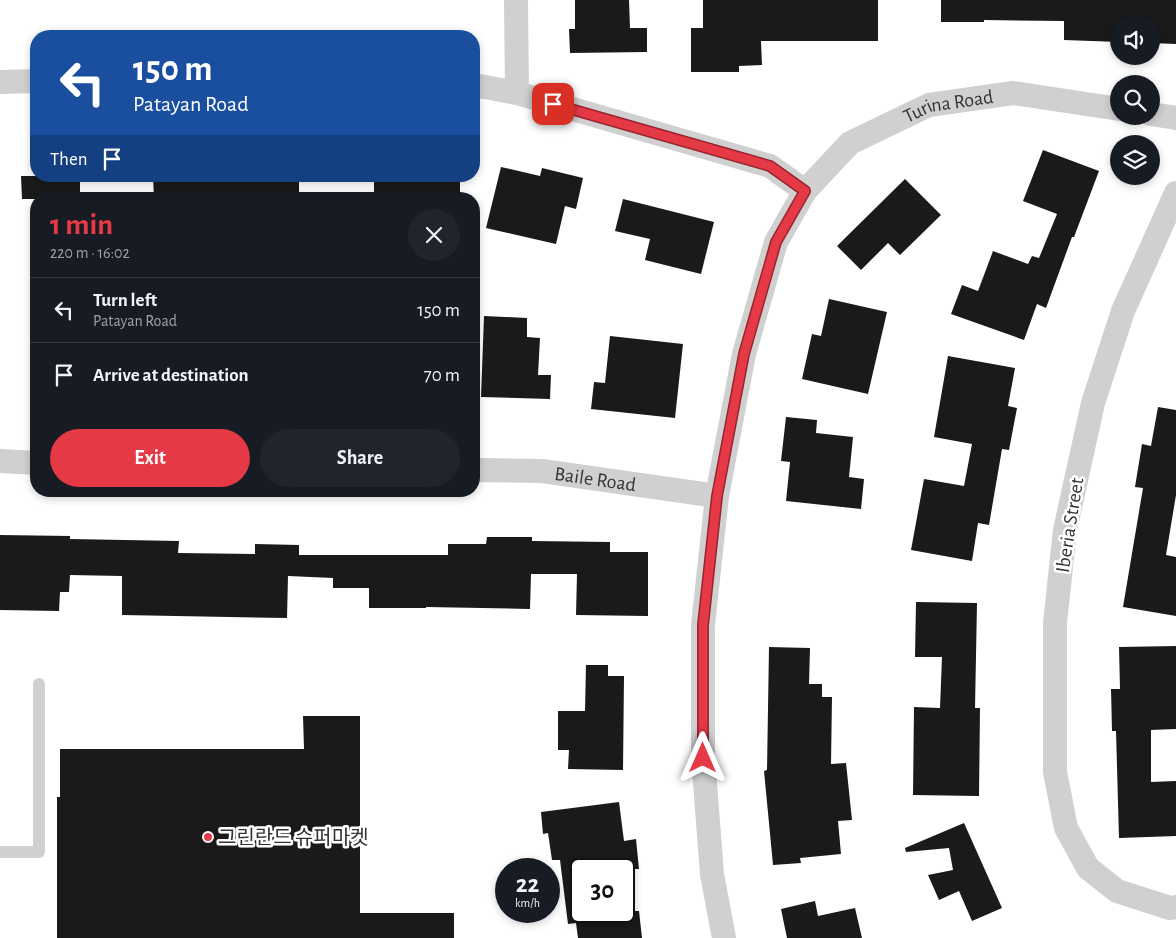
<!DOCTYPE html>
<html lang="en">
<head>
<meta charset="utf-8">
<style>
  :root { --surface:#171b24; --page:#20242c; --text:#f1f3f6; --muted:#9ea1a6; --line:#363941; --accent:#e63946 }
  body { margin:0; font-family:"Alegreya Sans","Noto Sans KR",sans-serif; background:var(--page); color:var(--text); height:100vh; display:flex; flex-direction:column; font-size:19px; white-space:nowrap }
  * { box-sizing:border-box; margin:0 }
  p { font-size:16px; color:var(--muted) }
  .icon { flex:none; width:28px; height:28px; fill:none; stroke:currentColor; stroke-width:2; stroke-linecap:round; stroke-linejoin:round }
  .map { position:relative; flex:1; overflow:hidden }
  .panel { position:absolute; left:30px; top:192px; width:450px; height:305px; display:flex; flex-direction:column; background:var(--surface); border-radius:20px; box-shadow:0 2px 8px #0003 }
  .panel>* { flex:none }
  .hud { position:absolute; left:30px; top:30px; width:450px; height:152px; border-radius:20px; box-shadow:0 2px 8px #0003; background:#1a4fa0; color:#fff; overflow:hidden }
  .controls { position:absolute; left:1110px; top:15px; display:grid; gap:10px }
  .controls a { display:grid; place-items:center; width:50px; height:50px; border-radius:50%; background:var(--surface); box-shadow:0 2px 8px #0003; font-size:25px }
  .speed { position:absolute; left:495px; top:858px; display:flex; gap:10px; font-size:25px; font-weight:700; text-align:center }
  .speed>* { display:grid; place-content:center; width:65px; height:65px; border-radius:50%; background:var(--surface); box-shadow:0 2px 8px #0003; line-height:1 }
  .speed small { font-size:12px; font-weight:400 }
  .speed .limit { border:2px solid #111; border-radius:8px; background:#fff; color:#111 }
  .pin { position:absolute; display:grid; place-items:center; width:42px; height:42px; color:#fff; margin:-21px; border-radius:10px; box-shadow:0 2px 8px #0006 }
  .me { position:absolute; width:55px; margin:-28px; rotate:0deg; stroke-linejoin:round; filter:drop-shadow(0 0 4px #0008) }
  .turn { display:flex; align-items:center; gap:18px; height:105px; padding:0 20px; font-size:22px }
  .turn .icon { width:65px; height:65px; stroke-width:2.5 }
  .turn b { display:block; font-size:35px; line-height:42px }
  .then { display:flex; align-items:center; height:48px; padding:0 20px; background:#0003; gap:10px; font-size:19px }
  .round { display:grid; place-items:center; flex:none; width:52px; height:52px; border-radius:26px; background:var(--page) }
  .overview { display:flex; align-items:center; justify-content:space-between; height:85px; padding:0 20px }
  h1 { font-size:30px; font-weight:700; line-height:38px; color:var(--accent) }
  .button { display:flex; gap:10px; margin-top:auto; padding:10px 20px }
  .button a { flex:1; height:58px; border-radius:30px; background:var(--accent); color:#fff; font-size:20px; font-weight:700; line-height:58px; text-align:center }
  .button a+a { background:var(--page); color:var(--text) }
  ul { padding:0; list-style:none }
  li { display:flex; align-items:center; gap:15px; height:65px; padding:0 20px; border-top:1px solid var(--line) }
  li div { flex:1 }
  li b { display:block; font-size:19px }
  li em { font-style:normal }
  .map>svg:first-child { display:block }
  .building { fill:#1a1a1a }
  .lines { fill:none; stroke-linecap:round; stroke-linejoin:round }
  .service { stroke:#d0d0d0; stroke-width:12 }
  .minor { stroke:#d0d0d0; stroke-width:24 }
  .route-casing { stroke:#96252e; stroke-width:12 }
  .route { stroke:#e63946; stroke-width:9 }
  .poi-dot { fill:#e63946; stroke:#fff; stroke-width:2 }
  .labels { text-anchor:middle; stroke-width:5; stroke-linejoin:round; paint-order:stroke }
  .street-label { font-size:20px; fill:#333; stroke:#fff }
  .poi-label { font-size:20px; fill:#333; stroke:#fff; text-anchor:start }
</style>
</head>
<body>
<div class="map">
<svg width="1176" height="938" viewBox="0 0 1176 938">
  <rect width="100%" height="100%" fill="#fff"/>
  <path class="building" d="M 575,0 L 629,0 L 630,28 L 647,28 L 647,52 L 570,53 L 569,29 L 575,29 Z
    M 703,0 L 878,0 L 878,41 L 761,41 L 762,65 L 739,66 L 739,72 L 691,72 L 691,28 L 703,28 Z
    M 941,0 L 1176,0 L 1176,44 L 1151,43 L 1151,24 L 1119,24 L 1119,42 L 1064,40 L 1064,21 L 984,20 L 984,22 L 941,22 Z
    M 1043,150 L 1099,171 L 1074,237 L 1072,237 L 1046,308 L 1037,304 L 1024,340 L 951,314 L 962,285 L 978,291 L 993,251 L 1028,264 L 1032,256 L 1039,258 L 1057,214 L 1023,201 Z
    M 501,167 L 540,176 L 542,168 L 583,178 L 576,209 L 565,206 L 556,244 L 486,228 Z
    M 21,176 L 80,176 L 80,199 L 22,199 Z
    M 153,176 L 299,176 L 299,199 L 154,199 Z
    M 374,176 L 460,176 L 460,199 L 374,199 Z
    M 905,179 L 941,215 L 900,255 L 888,243 L 861,270 L 837,246 Z
    M 623,199 L 714,222 L 701,274 L 645,260 L 650,239 L 615,231 Z
    M 829,299 L 887,312 L 868,394 L 802,379 L 812,334 L 821,336 Z
    M 484,316 L 527,318 L 527,337 L 540,338 L 538,375 L 551,375 L 550,399 L 481,397 Z
    M 610,336 L 683,344 L 675,418 L 591,409 L 594,382 L 605,383 Z
    M 948,356 L 1015,368 L 1008,406 L 1017,408 L 1009,450 L 1002,449 L 989,525 L 978,523 L 972,561 L 911,550 L 924,479 L 964,486 L 972,444 L 934,437 Z
    M 1158,407 L 1176,410 L 1176,495 L 1166,555 L 1176,557 L 1176,616 L 1123,607 L 1143,488 L 1135,487 L 1142,444 L 1151,446 Z
    M 786,417 L 817,420 L 816,433 L 853,437 L 849,477 L 864,479 L 861,509 L 786,501 L 790,462 L 781,461 Z
    M 0,535 L 70,536 L 70,539 L 179,541 L 178,553 L 255,554 L 255,544 L 299,545 L 299,555 L 448,555 L 448,544 L 486,544 L 487,537 L 532,537 L 532,541 L 610,542 L 610,552 L 648,552 L 648,616 L 576,615 L 577,574 L 531,574 L 530,609 L 426,607 L 426,608 L 369,608 L 369,588 L 333,588 L 333,578 L 288,576 L 287,618 L 122,615 L 122,576 L 70,575 L 69,592 L 60,592 L 59,611 L 0,610 Z
    M 916,602 L 977,603 L 975,708 L 980,708 L 979,796 L 913,795 L 914,707 L 940,708 L 942,657 L 915,657 Z
    M 1176,646 L 1176,729 L 1151,730 L 1151,782 L 1176,781 L 1176,836 L 1119,838 L 1116,731 L 1112,731 L 1111,689 L 1120,689 L 1119,647 Z
    M 769,647 L 810,648 L 809,684 L 822,684 L 822,697 L 832,697 L 831,764 L 846,763 L 852,820 L 838,821 L 841,854 L 800,858 L 801,863 L 773,865 L 764,771 L 767,770 Z
    M 586,665 L 608,665 L 608,676 L 624,676 L 623,770 L 568,769 L 569,750 L 558,750 L 558,711 L 585,711 Z
    M 303,716 L 360,716 L 360,913 L 454,913 L 454,938 L 57,938 L 57,797 L 60,797 L 60,749 L 304,749 Z
    M 619,802 L 624,841 L 636,839 L 639,869 L 581,869 L 581,911 L 639,911 L 642,938 L 578,938 L 576,923 L 568,924 L 560,860 L 552,860 L 548,833 L 543,834 L 541,812 Z
    M 964,823 L 1002,908 L 972,921 L 959,891 L 939,900 L 928,875 L 953,870 L 949,848 L 906,852 L 905,848 Z
    M 815,901 L 818,916 L 855,908 L 862,938 L 787,938 L 781,909 Z"/>
  <g class="lines">
    <path class="service" d="M 0,852 L 39,852 L 39,684"/>
    <g class="minor">
      <path d="M 516,0 L 517,93"/>
      <path d="M 0,82 L 36,81"/>
      <path d="M 474,85 L 517,93 L 770,166 L 805,191"/>
      <path d="M 1151,114 L 1176,118"/>
      <path d="M 1176,193 L 1123,311 L 1093,403 L 1065,530 L 1055,623 L 1055,772 L 1066,828 L 1088,868 L 1117,891 L 1170,908 L 1176,907"/>
      <path d="M 0,461 L 36,463"/>
      <path id="s1" d="M 474,471 L 481,470 L 542,471 L 717,496"/>
      <path id="s2" d="M 724,938 L 712,874 L 703,757 L 703,625 L 717,496 L 744,354 L 776,242 L 805,191 L 850,143 L 929,105 L 1013,93 L 1119,109"/>
    </g>
  </g>
  <g class="lines">
    <defs>
      <path id="route" d="M 553,104 L 770,166 L 805,191 L 776,242 L 744,354 L 717,496 L 703,625 L 703,758"/>
    </defs>
    <use href="#route" class="route-casing"/>
    <use href="#route" class="route"/>
  </g>
  <circle class="poi-dot" cx="208" cy="837" r="5"/>
  <g class="labels">
    <g class="street-label">
      <text dy="7" stroke="none"><textPath href="#s2" startOffset="936">Turina Road</textPath></text>
      <text dy="7" stroke="none"><textPath href="#s1" startOffset="122">Baile Road</textPath></text>
      <text transform="translate(1069 525) rotate(-81)" y="7">Iberia Street</text>
    </g>
    <g class="poi-label">
      <text x="218" y="844">그린란드 슈퍼마켓</text>
    </g>
  </g>
</svg>
<div class="controls">
<a><svg class="icon" aria-label="sound" viewBox="0 0 24 24"><path d="M4 9h4l5-4v14l-5-4H4zM17 9q2 3 0 6"/></svg></a>
<a><svg class="icon" aria-label="search" viewBox="0 0 24 24"><circle cx="10" cy="10" r="6"/><path d="M15 15l6 6"/></svg></a>
<a><svg class="icon" aria-label="layers" viewBox="0 0 24 24"><path d="M12 4l9 5-9 5-9-5zM3 14l9 5 9-5"/></svg></a>
</div>
<div class="speed"><div>22<small>km/h</small></div><div class="limit">30</div></div>
<div class="pin" style="left:553px;top:104px;background:#d93025"><svg class="icon" aria-label="arrive" viewBox="0 0 24 24"><path d="M6 21V4h12l-3 4 3 4H6"/></svg></div>
<svg class="me" style="left:703px;top:758px" viewBox="-20 -20 40 40"><path d="M0-17L14 15 0 8-14 15z" fill="#e63946" stroke="#fff" stroke-width="4"/></svg>
<div class="hud">
<div class="turn"><svg class="icon" aria-label="left" viewBox="0 0 24 24"><path d="M17 20v-9H6M10 6l-5 5 5 5"/></svg><div><b>150 m</b>Patayan Road</div></div>
<div class="then">Then<svg class="icon" aria-label="arrive" viewBox="0 0 24 24"><path d="M6 21V4h12l-3 4 3 4H6"/></svg></div>
</div>
<section class="panel">
<div class="overview"><div><h1>1 min</h1><p>220 m · 16:02</p></div><a class="round"><svg class="icon" aria-label="close" viewBox="0 0 24 24"><path d="M6 6l12 12M18 6L6 18"/></svg></a></div>
<ul>
<li><svg class="icon" aria-label="left" viewBox="0 0 24 24"><path d="M17 20v-9H6M10 6l-5 5 5 5"/></svg><div><b>Turn left</b><p>Patayan Road</p></div><em>150 m</em></li>
<li><svg class="icon" aria-label="arrive" viewBox="0 0 24 24"><path d="M6 21V4h12l-3 4 3 4H6"/></svg><div><b>Arrive at destination</b></div><em>70 m</em></li>
</ul>
<div class="button"><a>Exit</a><a>Share</a></div>
</section>
</div>
</body>
</html>
